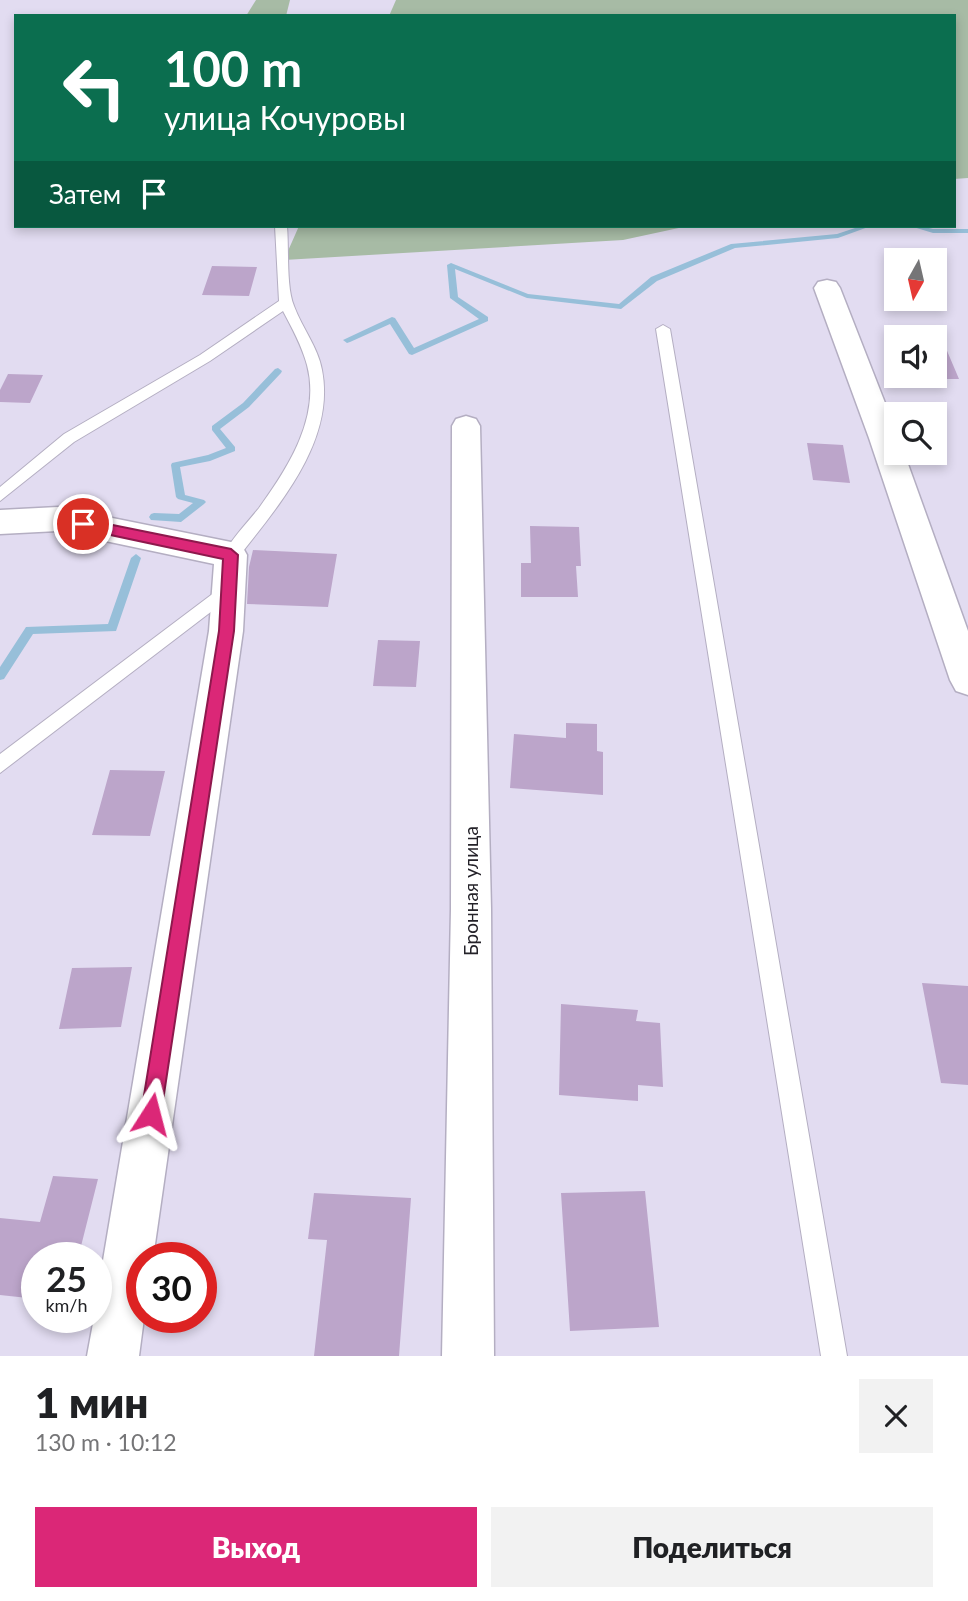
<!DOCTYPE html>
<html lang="ru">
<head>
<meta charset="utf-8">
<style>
  :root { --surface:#fff; --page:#f2f2f2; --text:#202124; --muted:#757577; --accent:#db2777 }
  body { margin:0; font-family:Lato,sans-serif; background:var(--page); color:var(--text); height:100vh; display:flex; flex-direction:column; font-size:26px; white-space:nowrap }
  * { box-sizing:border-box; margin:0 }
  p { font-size:23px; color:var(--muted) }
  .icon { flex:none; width:38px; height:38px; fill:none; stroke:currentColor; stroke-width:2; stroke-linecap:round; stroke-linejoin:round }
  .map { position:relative; height:1356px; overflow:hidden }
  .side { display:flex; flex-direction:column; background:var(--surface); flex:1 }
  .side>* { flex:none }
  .hud { position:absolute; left:14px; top:14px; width:942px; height:214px; border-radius:0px; box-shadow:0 4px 10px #0003; background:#0b6e4f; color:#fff; overflow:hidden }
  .needle { width:46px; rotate:188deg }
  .buttons { position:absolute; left:884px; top:248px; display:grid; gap:14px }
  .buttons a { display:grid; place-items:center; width:63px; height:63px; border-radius:0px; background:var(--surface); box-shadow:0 4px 10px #0003; font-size:35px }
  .speed { position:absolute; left:21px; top:1242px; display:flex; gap:14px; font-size:35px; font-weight:700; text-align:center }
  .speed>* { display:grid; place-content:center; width:91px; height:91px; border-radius:50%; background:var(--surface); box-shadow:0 4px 10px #0003; line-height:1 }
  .speed small { font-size:18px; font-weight:400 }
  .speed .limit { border:10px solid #d22; background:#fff; color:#111 }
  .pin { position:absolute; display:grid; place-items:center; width:60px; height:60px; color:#fff; margin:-30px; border:4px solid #fff; border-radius:50%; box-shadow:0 2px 7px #0007 }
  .me { position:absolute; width:77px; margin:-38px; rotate:9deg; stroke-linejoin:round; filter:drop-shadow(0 0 5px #0008) }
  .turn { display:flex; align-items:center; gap:24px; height:147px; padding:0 35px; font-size:32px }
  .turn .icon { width:91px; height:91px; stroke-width:2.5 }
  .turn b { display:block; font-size:49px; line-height:60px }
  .then { display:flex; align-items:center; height:66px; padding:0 35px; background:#0003; gap:14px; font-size:26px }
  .round { display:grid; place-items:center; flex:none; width:74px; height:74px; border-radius:0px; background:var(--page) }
  .headline { display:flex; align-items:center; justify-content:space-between; height:119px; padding:0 35px }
  h1 { font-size:42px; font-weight:800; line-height:52px }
  .primary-button { display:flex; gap:14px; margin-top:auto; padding:14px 35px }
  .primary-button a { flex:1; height:80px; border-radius:0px; background:var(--accent); color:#fff; font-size:28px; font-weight:800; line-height:80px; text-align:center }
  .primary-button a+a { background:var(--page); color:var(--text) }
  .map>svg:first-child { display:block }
  .green { fill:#a7bba5 }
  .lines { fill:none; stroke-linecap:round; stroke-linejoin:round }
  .stream { fill:#97bfd9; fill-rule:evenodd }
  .building { fill:#bca5ca; fill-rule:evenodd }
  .service-casing { stroke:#b4aec2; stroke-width:2 }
  .minor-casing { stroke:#b4aec2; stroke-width:3 }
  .service { fill:#fff; fill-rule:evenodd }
  .minor { fill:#fff; fill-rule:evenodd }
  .route { fill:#db2777; stroke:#8e194d; stroke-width:2 }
  .labels { text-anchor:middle; stroke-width:6; stroke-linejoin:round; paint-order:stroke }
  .street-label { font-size:19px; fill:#242229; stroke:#fff }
</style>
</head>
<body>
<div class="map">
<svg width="968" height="1356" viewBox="0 0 968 1356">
  <rect width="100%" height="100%" fill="#e2dcf1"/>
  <path class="green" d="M 256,0 L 290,0 L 286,16 L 246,16 Z
    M 396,0 L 968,0 L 968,178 L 954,179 L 954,16 L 389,16 Z
    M 299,226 L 688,226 L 623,240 L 284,260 Z"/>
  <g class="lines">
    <path class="stream" d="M 861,226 L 871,226 L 838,238 L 735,248 L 657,281 L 621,309 L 527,298 L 455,269 L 458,297 L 488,317 L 488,321 L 412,355 L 409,354 L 390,324 L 350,342 L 347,343 L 343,340 L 392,317 L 395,318 L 414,348 L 479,319 L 450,298 L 447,265 L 451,263 L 528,294 L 619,304 L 651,277 L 731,244 L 837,234 Z
      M 910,226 L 921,226 L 933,229 L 968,229 L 968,233 L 933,233 Z
      M 278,368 L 282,371 L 281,373 L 249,407 L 220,429 L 235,447 L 235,451 L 210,461 L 180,467 L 185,495 L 204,500 L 206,502 L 204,504 L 181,522 L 151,520 L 149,517 L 151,514 L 154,513 L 179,514 L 193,503 L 178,499 L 176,497 L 171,465 L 172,463 L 208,455 L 226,448 L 212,430 L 212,426 L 243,403 L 275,369 Z
      M 136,554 L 141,558 L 116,631 L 33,634 L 4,679 L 0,680 L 0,667 L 26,627 L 108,624 L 131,558 Z"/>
  </g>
  <path class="building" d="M 212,266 L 257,267 L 249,296 L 202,295 Z
    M 901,332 L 939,332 L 959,379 L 895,379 L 885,351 L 892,351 L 887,336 L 902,336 ZM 896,338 L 934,338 L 934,376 L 896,376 Z
    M 8,374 L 43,375 L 30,403 L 0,402 L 0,390 Z
    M 807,443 L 843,445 L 850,483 L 813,480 Z
    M 530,526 L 579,527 L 581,566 L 576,566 L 578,597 L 521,597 L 521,563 L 531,563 Z
    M 253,550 L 337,554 L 328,607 L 247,604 L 249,567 Z
    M 378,640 L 420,641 L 416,687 L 373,686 Z
    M 566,723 L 597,724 L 597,751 L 603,752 L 603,795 L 510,788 L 514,734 L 566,738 Z
    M 110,770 L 165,771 L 150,836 L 92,835 Z
    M 132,967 L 121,1027 L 59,1029 L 72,968 Z
    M 922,983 L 968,986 L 968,1085 L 941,1083 Z
    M 561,1004 L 638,1010 L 636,1021 L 660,1023 L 663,1087 L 638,1085 L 638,1101 L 559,1095 Z
    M 53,1176 L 98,1179 L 78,1258 L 37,1258 L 37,1299 L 0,1295 L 0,1218 L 40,1222 Z
    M 645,1191 L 659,1327 L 570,1331 L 561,1193 Z
    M 314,1193 L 411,1198 L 399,1356 L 314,1356 L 327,1240 L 308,1239 Z"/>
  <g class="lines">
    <defs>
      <path id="service" d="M 275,226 L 287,226 C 289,248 286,287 294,306 C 302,328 318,347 322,370 C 336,442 277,507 237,559 L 231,561 L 223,555 C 232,538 247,523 259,508 C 288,468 321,417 307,365 C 302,346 292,328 283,311 L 210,361 L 74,442 L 0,501 L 0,487 L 64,434 L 200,355 L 279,301 Z
        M 663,325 L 670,329 L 847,1356 L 821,1356 L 656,329 Z
        M 227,583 L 233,585 L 235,590 L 233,595 L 0,773 L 0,754 Z"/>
      <path id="minor" d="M 827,280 L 836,282 L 840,288 L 896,431 L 896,453 L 904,453 L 968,631 L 968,695 L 956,691 L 950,680 L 869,438 L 814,288 L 818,282 Z
        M 466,416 L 476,419 L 480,426 L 491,909 L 494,1356 L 442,1356 L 451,909 L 452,426 L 456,419 Z
        M 58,507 L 231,542 L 242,546 L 247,555 L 243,631 L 153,1258 L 142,1258 L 142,1318 L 144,1318 L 139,1356 L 87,1356 L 94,1318 L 96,1318 L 96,1302 L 209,631 L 214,564 L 58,531 L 0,534 L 0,510 Z"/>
    </defs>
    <use href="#service" class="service-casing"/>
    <use href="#minor" class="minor-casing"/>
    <use href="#service" class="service"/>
    <use href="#minor" class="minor"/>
  </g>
  <path class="route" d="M 83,519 L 231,549 L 238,555 L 234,631 L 161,1114 L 158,1122 L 151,1125 L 144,1122 L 141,1114 L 219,631 L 223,559 L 78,528 L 76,524 Z"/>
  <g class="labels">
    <g class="street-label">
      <text transform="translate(471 891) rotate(-90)" y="7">Бронная улица</text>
    </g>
  </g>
</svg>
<div class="buttons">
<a><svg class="needle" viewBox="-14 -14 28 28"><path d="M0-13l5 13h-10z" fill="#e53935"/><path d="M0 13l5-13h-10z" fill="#757577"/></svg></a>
<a><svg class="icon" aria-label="sound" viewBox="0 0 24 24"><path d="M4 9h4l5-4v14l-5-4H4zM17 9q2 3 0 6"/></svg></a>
<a><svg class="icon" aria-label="search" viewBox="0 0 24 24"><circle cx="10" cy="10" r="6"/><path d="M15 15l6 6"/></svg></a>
</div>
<div class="speed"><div>25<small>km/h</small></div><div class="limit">30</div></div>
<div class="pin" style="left:83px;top:524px;background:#d93025"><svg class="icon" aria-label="arrive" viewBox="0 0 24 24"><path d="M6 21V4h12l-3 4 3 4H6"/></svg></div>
<svg class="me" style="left:151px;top:1114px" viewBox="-20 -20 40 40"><path d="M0-17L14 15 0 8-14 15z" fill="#db2777" stroke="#fff" stroke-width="4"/></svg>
<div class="hud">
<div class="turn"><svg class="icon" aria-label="left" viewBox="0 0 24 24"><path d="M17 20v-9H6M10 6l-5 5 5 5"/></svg><div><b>100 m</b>улица Кочуровы</div></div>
<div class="then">Затем<svg class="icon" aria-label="arrive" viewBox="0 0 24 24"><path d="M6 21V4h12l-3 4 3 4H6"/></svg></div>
</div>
</div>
<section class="side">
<div class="headline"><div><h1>1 мин</h1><p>130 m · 10:12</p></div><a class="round"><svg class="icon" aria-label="close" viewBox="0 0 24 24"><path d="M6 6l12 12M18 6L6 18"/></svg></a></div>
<div class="primary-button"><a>Выход</a><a>Поделиться</a></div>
</section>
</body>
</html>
